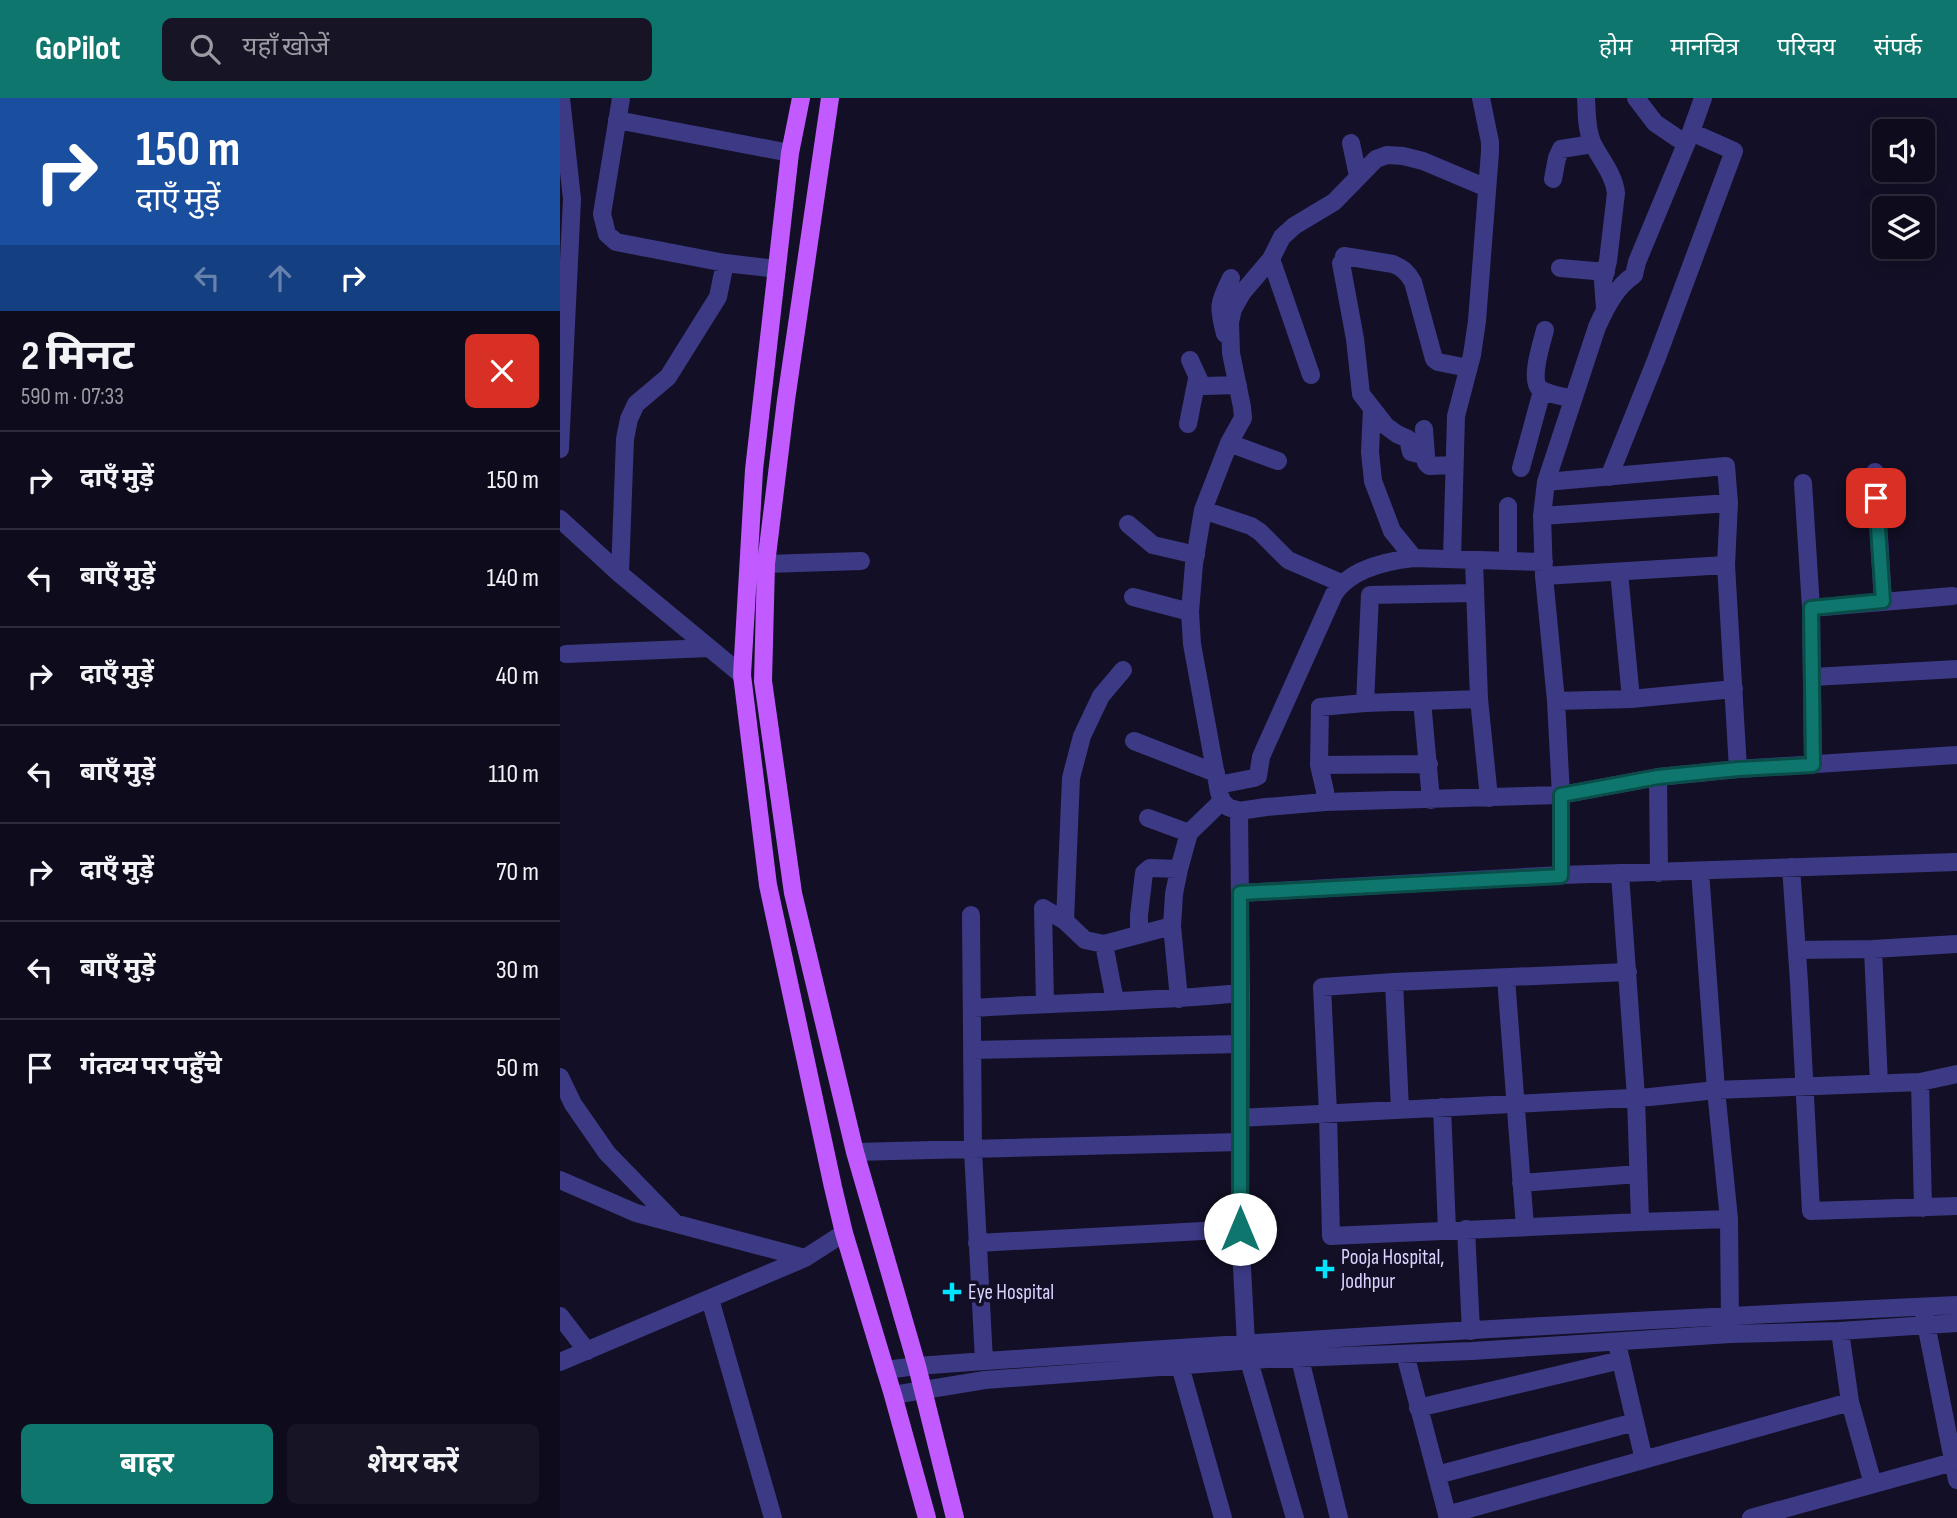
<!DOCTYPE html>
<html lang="hi">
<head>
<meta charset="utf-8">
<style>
  :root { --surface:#0e0b1c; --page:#171425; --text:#f1f3f6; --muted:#9b9ba3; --line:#2e2b3b; --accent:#0f766e }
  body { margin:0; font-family:"Sofia Sans Condensed","Noto Sans Devanagari",sans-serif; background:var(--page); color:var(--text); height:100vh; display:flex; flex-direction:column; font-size:26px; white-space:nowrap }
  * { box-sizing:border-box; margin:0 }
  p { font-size:23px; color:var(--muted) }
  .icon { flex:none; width:38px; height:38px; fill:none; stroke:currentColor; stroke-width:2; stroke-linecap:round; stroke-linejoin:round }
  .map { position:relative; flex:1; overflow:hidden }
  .sheet { display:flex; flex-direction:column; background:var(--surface); width:560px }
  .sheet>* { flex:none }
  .hud { background:#1a4fa0; color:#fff; overflow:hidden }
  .tools { position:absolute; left:1312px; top:21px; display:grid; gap:14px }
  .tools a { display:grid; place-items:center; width:63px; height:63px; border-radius:10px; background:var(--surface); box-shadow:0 4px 18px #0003,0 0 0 2px var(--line); font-size:35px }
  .pin { position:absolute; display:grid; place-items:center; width:60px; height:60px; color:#fff; margin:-30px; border-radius:14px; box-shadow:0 4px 10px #0006 }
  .me { position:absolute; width:77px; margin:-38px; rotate:0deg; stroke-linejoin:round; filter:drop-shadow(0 0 5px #0008) }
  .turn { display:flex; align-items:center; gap:24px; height:147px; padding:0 21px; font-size:32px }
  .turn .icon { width:91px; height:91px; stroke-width:2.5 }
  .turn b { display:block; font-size:49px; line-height:60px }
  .lanes { display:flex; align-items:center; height:66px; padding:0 21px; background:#0003; justify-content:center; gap:35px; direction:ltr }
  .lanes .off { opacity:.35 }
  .round { display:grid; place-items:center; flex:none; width:74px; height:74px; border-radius:10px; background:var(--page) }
  .overview { display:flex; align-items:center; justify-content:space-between; height:119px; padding:0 21px }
  h1 { font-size:42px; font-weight:700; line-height:52px }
  .action { display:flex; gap:14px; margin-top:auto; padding:14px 21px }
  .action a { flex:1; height:80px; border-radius:10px; background:var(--accent); color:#fff; font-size:28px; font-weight:700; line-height:80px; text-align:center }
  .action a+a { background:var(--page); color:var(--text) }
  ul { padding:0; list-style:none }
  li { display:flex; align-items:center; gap:21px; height:98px; padding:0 21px; border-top:2px solid var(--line) }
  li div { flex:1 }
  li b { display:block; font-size:26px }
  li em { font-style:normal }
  header { display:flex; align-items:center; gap:42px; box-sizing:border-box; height:98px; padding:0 35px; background:var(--accent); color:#fff }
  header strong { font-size:33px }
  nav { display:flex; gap:38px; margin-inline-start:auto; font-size:24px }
  .search { width:490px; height:63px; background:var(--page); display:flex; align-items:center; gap:18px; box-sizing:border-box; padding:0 24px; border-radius:10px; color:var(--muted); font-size:26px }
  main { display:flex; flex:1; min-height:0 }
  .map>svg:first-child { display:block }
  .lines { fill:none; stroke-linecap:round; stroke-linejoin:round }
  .minor { stroke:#3d3a85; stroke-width:18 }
  .major { stroke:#c25bff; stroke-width:18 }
  .route-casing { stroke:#0a4d48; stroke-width:18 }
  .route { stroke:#0f766e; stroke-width:12 }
  .poi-dot { fill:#00e5ff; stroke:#130f26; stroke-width:2.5 }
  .labels { text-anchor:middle; stroke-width:7; stroke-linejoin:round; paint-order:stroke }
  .poi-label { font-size:21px; fill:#d9d4ff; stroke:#130f26; text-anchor:start }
</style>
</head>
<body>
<header>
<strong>GoPilot</strong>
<div class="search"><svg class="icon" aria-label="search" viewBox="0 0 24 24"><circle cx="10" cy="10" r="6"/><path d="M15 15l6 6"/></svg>यहाँ खोजें</div>
<nav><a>होम</a><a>मानचित्र</a><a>परिचय</a><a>संपर्क</a></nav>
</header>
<main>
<section class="sheet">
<div class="hud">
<div class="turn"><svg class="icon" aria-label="right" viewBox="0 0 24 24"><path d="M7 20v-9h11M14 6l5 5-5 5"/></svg><div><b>150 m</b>दाएँ मुड़ें</div></div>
<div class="lanes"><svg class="icon off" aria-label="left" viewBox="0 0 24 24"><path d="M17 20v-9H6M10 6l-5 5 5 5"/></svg><svg class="icon off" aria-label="ahead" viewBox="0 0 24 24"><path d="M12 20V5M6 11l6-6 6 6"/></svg><svg class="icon" aria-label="right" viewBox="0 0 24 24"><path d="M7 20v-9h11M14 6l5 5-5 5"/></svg></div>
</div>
<div class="overview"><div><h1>2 मिनट</h1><p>590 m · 07:33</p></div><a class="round" style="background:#d93025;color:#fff"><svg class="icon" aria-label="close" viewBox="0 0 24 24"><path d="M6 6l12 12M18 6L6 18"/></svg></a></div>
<ul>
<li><svg class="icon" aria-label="right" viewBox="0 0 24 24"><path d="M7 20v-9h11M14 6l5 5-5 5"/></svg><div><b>दाएँ मुड़ें</b></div><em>150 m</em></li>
<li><svg class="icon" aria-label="left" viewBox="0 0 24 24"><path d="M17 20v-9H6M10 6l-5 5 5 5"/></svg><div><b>बाएँ मुड़ें</b></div><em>140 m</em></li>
<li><svg class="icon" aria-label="right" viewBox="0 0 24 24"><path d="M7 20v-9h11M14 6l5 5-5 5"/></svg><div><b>दाएँ मुड़ें</b></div><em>40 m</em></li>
<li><svg class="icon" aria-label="left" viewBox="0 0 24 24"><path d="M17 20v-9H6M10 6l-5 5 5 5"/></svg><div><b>बाएँ मुड़ें</b></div><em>110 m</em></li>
<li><svg class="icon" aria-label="right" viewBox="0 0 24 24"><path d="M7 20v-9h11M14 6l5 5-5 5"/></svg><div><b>दाएँ मुड़ें</b></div><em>70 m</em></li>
<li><svg class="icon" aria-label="left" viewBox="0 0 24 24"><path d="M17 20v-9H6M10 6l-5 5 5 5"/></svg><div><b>बाएँ मुड़ें</b></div><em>30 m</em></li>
<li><svg class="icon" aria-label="arrive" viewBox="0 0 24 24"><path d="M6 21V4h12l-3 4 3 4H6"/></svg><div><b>गंतव्य पर पहुँचे</b></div><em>50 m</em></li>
</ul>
<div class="action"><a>बाहर</a><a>शेयर करें</a></div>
</section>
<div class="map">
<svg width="1397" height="1420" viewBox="0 0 1397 1420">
  <rect width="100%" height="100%" fill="#130f26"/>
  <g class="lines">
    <path class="minor" d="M 1026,0 C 1027,15 1026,30 1032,44 C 1040,61 1054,76 1056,95 L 1048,163 L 1043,183 L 1045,211
      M 1076,0 L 1095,25 L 1126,46
      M 57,22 L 230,55
      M 791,45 L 798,78
      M 993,81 L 997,60 L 1001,51 L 1033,46
      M 927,90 L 863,63 L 843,58 L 827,57 L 816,61 L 774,104 L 734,128 L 722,139 L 711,161 L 682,195 L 673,211 L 670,224 L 671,255 L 682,309 L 683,320 L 669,345 L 643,412 L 634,466 L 630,514 L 632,546 L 659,694 L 662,703 L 668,709 L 679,713 L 706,709 L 765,704 L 1001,697 L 1098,679 L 1178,671 L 1397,657
      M 784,158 L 833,166 C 843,170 848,175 853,184 L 874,261 L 878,264 L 908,270
      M 711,161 L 751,277
      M 165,165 L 217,171
      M 781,165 L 795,241 L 801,296 L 826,328 L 837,336 L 848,341 L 851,354 L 866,358 L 866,365 L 869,368 L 894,367
      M 1000,170 L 1046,174
      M 985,232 C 982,244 969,283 980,291 C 989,297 1003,298 1013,301
      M 665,236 C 658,209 658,206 671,180
      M 630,262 L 641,286 L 645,288 L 678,287
      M 812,310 L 810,354 L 813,383 L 832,433 L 854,460
      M 628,326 L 637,281
      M 864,331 L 866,358
      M 669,345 L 718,363
      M 0,351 L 12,101 L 1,0
      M 961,370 L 982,293
      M 1315,374 L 1323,503
      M 1049,379 L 1096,262 L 1174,53 L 1131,34
      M 986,384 L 1166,368 L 1169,405 L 1166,467 L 1178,671
      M 1243,385 L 1251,510 L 1253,667
      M 643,412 L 691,428 L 700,434 L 728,462 L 781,485
      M 982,418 L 1169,405
      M 0,421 L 60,476 L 182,577
      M 568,426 L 593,447 L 636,457
      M 892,461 L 896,318 L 912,257 L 917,223 L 930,54 L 930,44 L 921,0
      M 914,463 L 919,601 L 929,700
      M 948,463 L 948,408
      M 206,466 L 301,463
      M 1059,474 L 1071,601
      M 60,476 L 65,341 L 69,321 L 76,306 L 108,279 L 158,199 L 165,165 L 56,144 L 47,136 L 42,116 L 61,0
      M 984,478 L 1166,467
      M 573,499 L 630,514
      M 1251,510 L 1393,498
      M 6,556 L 149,550
      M 1253,579 L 1397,571
      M 862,603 L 871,702
      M 996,603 L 1071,601 L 1174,591
      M 805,605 L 810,497 L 915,495
      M 574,643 L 656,675
      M 759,667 L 760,609 L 805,605 L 919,601
      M 1098,679 L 1099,775
      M 658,687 L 694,680 L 698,678 L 701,659 L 704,652 L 774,496 C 790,471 826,463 854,460 L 984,464
      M 765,704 L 765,693 L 759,667 L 869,666
      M 679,713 L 681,895 L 680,1131 L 686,1246 L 689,1263 L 735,1420
      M 588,720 L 629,735
      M 1231,769 L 1239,884 L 1251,1113 L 1397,1108
      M 1140,773 L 1156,992 L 1169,1121 L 1170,1227
      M 1060,776 L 1076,999 L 1080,1124 L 771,1138 L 768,1015 L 762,889 L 834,884 L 1068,874
      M 1001,777 L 1001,697 L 996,603 L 984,478 L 982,418 L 986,384 L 1037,229 C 1046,209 1056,189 1074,177 L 1077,164 L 1131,34 L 1143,0
      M 680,795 L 1001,777 L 1397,764
      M 411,817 L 413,1052 L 424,1263
      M 505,823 L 511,680 L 522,638 L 541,598 L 563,572
      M 579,836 L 579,817 L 584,775 L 590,770 L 619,771
      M 544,846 L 555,903
      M 1313,851 L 1319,986
      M 1237,852 L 1313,851 L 1397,846
      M 946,880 L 965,1129
      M 834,884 L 840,1011
      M 619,901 L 612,828 L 614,796 L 619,771 L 629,735 L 662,703
      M 485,906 L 483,810 L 505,823 L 525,842 L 544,846 L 612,828
      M 413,910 C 502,904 592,904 681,895
      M 412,952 L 681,946
      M 0,979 L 13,1006 L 47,1055 L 115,1125
      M 1360,984 L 1363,1110
      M 882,1009 L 887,1132
      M 680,1020 L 1090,999 L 1156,992 L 1360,984 L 1397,976
      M 295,1054 L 680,1044
      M 0,1082 L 76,1115 L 245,1160
      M 961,1085 L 1078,1076
      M 1080,1124 L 1169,1121
      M 906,1131 L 911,1233
      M 417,1145 L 680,1131
      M 150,1201 L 213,1420
      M 1364,1216 L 1397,1382
      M 0,1218 L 27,1253
      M 1058,1250 L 1084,1362
      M 845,1256 L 888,1420
      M 740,1261 L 779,1420
      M 0,1264 L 245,1160 L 284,1135
      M 620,1268 L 663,1420
      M 325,1272 L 357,1268 C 703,1243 1050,1223 1397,1207
      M 333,1297 L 425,1282 L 707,1261 L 912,1253 L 1170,1236 L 1280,1233 L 1397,1225
      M 1290,1304 L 1313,1386
      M 858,1310 L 1061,1262
      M 877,1377 L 1075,1324
      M 887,1417 L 1290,1304 L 1280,1233
      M 1191,1420 L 1393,1364"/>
    <path class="major" d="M 241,0 L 230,55 L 194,372 L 182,577 L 208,787 L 273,1089 L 284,1135 L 333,1297 L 367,1420
      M 270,0 L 226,302 L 206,466 L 203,583 L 233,795 L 295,1054 L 357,1268 L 395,1420"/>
  </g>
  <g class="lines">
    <defs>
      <path id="route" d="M 680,1131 L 680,795 L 1001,778 L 1001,697 L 1098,679 L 1178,671 L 1253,667 L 1251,510 L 1323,503 L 1316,400"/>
    </defs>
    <use href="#route" class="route-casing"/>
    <use href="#route" class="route"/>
  </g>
  <g class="poi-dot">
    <path d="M761.5 1160.5h7v7h7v7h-7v7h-7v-7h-7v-7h7z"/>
    <path d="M388.5 1183.5h7v7h7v7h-7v7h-7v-7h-7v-7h7z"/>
  </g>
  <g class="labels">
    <g class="poi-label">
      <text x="781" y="1166">Pooja Hospital,<tspan x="781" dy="24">Jodhpur</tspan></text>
      <text x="408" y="1201">Eye Hospital</text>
    </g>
  </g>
</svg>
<div class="tools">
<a><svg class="icon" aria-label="sound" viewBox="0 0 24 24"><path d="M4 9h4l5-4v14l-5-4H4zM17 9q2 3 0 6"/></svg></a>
<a><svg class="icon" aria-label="layers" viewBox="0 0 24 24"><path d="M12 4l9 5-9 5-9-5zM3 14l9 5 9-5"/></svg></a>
</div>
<div class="pin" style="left:1316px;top:400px;background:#d93025"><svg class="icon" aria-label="arrive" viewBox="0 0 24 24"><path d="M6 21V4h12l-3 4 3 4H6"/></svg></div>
<svg class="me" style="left:680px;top:1131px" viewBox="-20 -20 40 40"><circle r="19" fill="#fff"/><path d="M0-13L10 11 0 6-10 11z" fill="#0f766e"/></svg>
</div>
</main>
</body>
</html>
